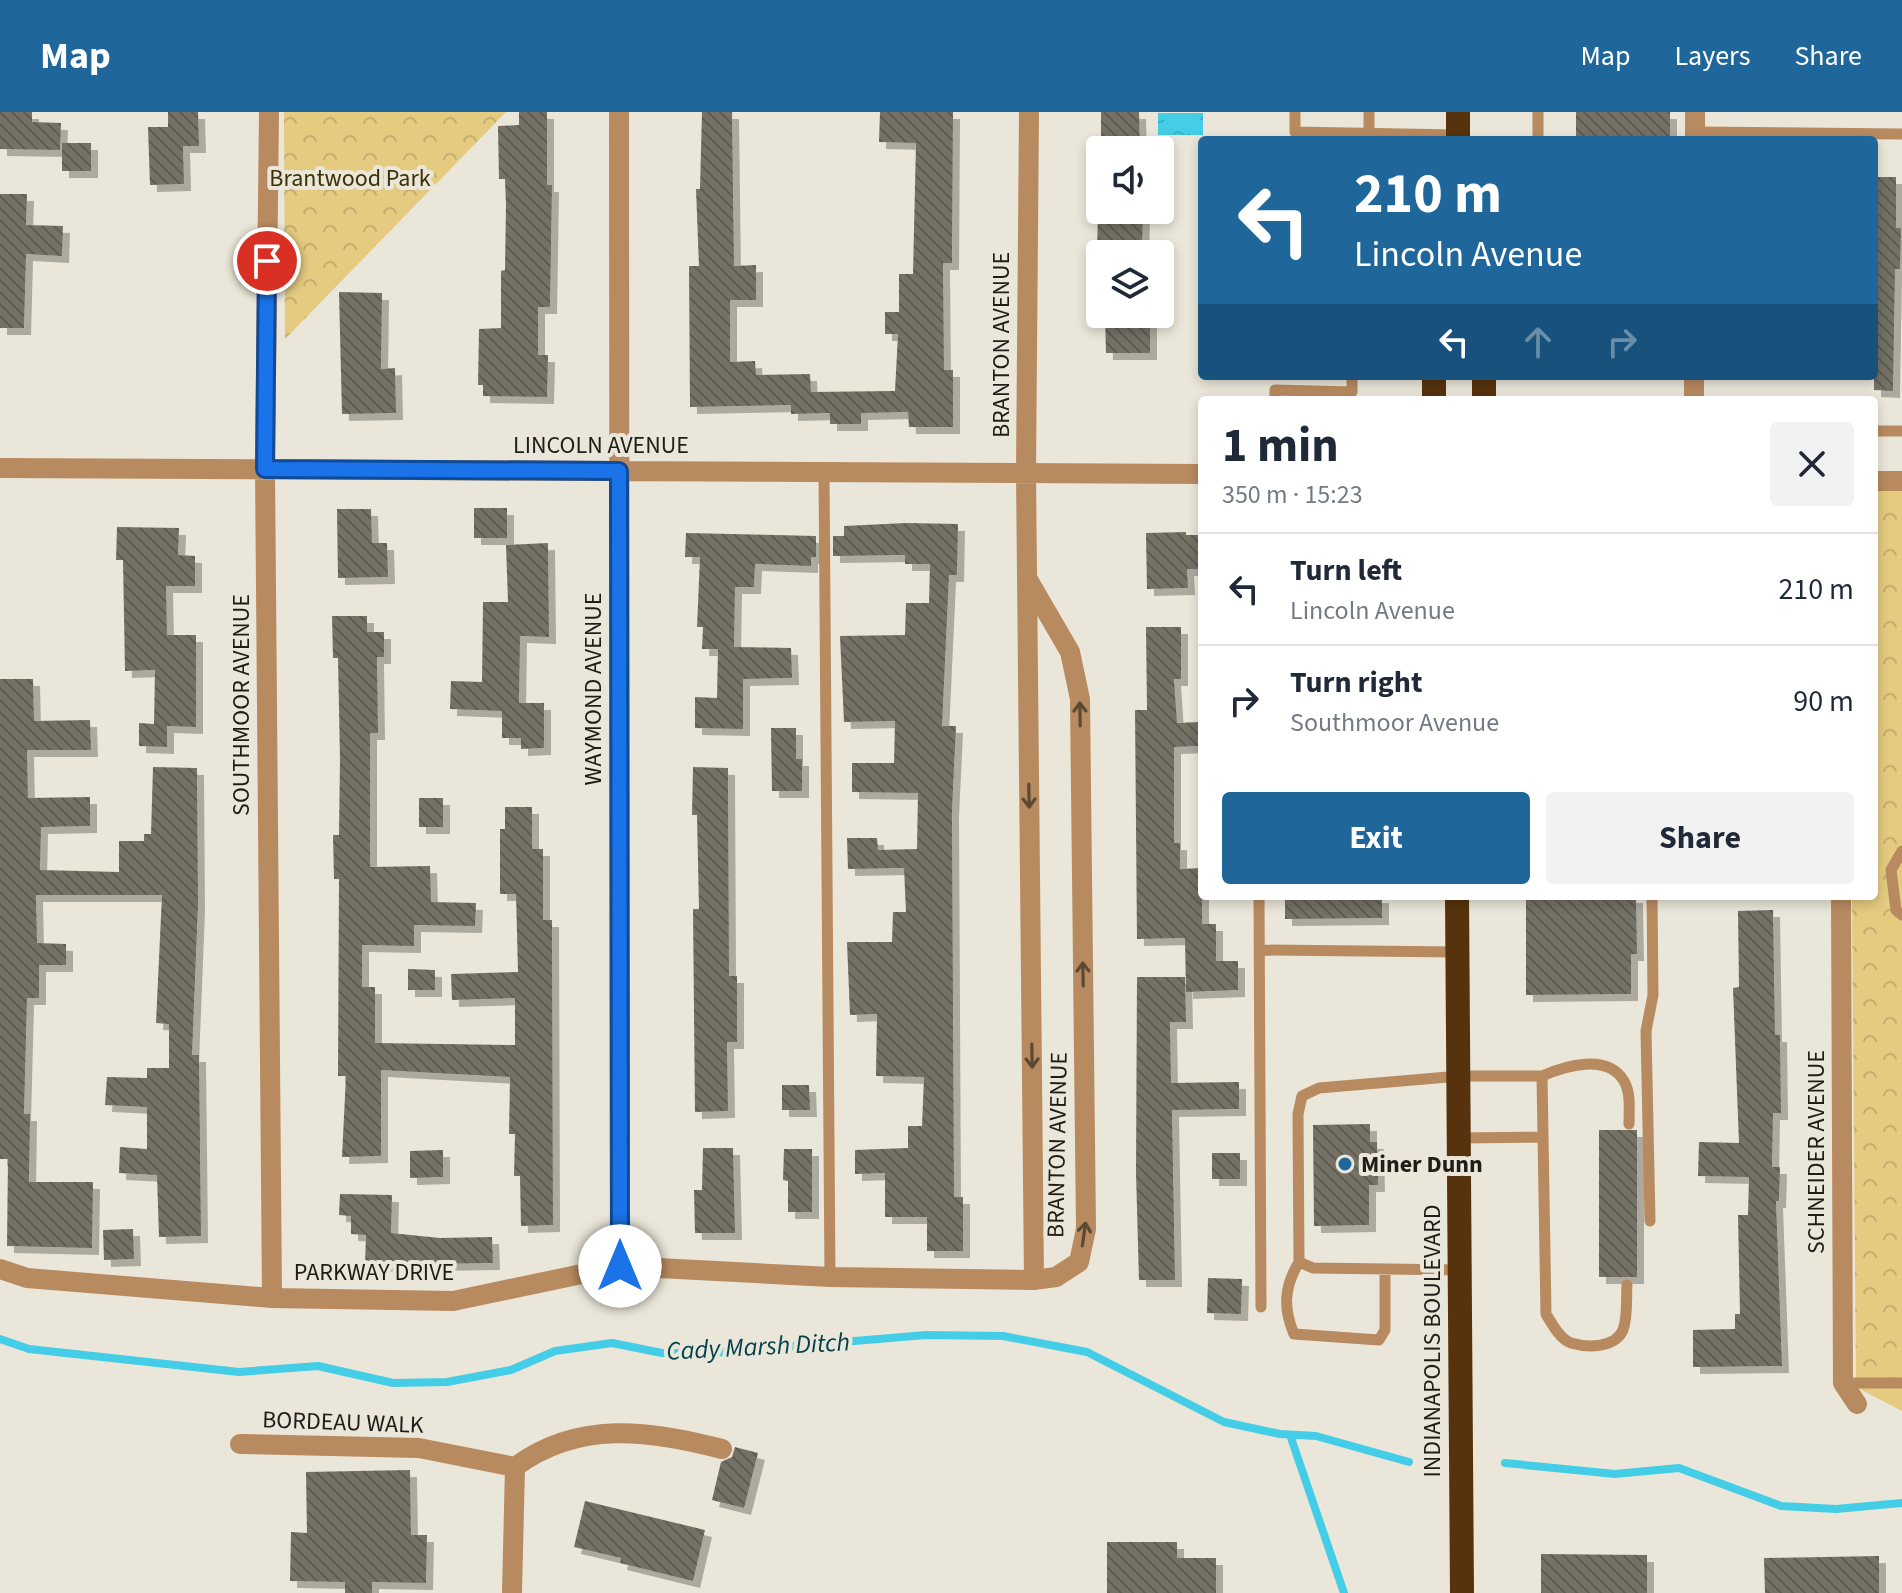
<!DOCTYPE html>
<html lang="en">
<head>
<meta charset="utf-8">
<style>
  :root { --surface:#fff; --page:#f2f2f3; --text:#1f2937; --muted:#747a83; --line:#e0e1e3; --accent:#1f679b }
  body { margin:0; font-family:"Source Sans 3",sans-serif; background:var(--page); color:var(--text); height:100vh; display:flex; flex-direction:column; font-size:30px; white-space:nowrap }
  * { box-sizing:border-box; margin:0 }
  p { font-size:26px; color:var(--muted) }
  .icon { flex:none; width:44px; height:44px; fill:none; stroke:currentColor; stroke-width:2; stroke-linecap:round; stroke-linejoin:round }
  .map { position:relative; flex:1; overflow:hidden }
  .sheet { position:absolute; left:1198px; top:284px; width:680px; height:504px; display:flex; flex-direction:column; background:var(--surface); border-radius:8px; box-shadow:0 4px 12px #0003 }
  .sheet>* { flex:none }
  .hud { position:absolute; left:1198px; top:24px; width:680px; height:244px; border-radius:8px; box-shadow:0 4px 12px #0003; background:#1f679b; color:#fff; overflow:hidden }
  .tools { position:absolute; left:1086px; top:24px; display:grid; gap:16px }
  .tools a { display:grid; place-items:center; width:88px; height:88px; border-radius:8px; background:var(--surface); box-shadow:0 4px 12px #0003; font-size:40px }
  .pin { position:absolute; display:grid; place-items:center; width:68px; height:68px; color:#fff; margin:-34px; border:4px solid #fff; border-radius:50%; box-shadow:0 2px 8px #0007 }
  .me { position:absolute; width:88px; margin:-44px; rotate:0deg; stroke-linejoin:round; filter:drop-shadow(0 0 6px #0008) }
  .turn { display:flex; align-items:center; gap:28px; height:168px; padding:0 24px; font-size:36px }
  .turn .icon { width:104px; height:104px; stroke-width:2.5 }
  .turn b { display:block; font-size:56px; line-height:68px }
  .lanes { display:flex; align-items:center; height:76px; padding:0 24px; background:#0003; justify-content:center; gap:40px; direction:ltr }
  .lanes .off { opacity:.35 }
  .round { display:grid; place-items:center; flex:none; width:84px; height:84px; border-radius:8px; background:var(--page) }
  .summary { display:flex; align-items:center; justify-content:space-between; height:136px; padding:0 24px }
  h1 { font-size:48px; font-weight:700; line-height:60px }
  .cta { display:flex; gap:16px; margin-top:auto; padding:16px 24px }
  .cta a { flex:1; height:92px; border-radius:8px; background:var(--accent); color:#fff; font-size:32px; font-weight:700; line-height:92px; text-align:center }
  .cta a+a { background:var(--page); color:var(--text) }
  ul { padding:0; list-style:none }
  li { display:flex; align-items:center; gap:24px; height:112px; padding:0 24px; border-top:2px solid var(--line) }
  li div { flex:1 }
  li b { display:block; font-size:30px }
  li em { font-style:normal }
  header { display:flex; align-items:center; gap:48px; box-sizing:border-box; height:112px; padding:0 40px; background:var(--accent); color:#fff }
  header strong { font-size:38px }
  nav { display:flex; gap:44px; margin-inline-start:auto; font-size:28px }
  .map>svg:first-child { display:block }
  .forest { fill:url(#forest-crowns) }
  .water { fill:url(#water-ripples) }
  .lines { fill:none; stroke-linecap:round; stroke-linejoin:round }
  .stream { stroke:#44cde6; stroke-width:8 }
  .building { fill:url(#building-back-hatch); filter:url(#shadow) }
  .lane { stroke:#b88a5f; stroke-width:11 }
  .street { stroke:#b88a5f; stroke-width:20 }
  .highway { stroke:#56330c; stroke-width:24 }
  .oneway { stroke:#5c4934 }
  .route-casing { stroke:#114b97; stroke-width:20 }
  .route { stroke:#1a73e8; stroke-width:14 }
  .poi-dot { fill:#1f679b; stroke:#eae6d9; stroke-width:3 }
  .labels { text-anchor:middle; stroke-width:8; stroke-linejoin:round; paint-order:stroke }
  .park-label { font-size:24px; fill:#3d3106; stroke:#eae6d9 }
  .street-label { font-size:24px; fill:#1e1d18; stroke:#eae6d9 }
  .poi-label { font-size:24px; font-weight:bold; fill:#1e1d18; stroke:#eae6d9; text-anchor:start }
  .water-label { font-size:26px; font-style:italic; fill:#03424d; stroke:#eae6d9 }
</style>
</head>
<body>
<header>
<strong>Map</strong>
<nav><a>Map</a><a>Layers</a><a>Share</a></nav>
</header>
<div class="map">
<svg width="1902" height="1481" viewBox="0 0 1902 1481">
  <defs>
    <pattern id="forest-crowns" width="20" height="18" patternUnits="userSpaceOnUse" patternTransform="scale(2)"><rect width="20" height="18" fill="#e4cb80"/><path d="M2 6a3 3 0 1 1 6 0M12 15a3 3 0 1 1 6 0" fill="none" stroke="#c3ae6e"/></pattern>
    <pattern id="water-ripples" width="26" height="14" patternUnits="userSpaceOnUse" patternTransform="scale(2)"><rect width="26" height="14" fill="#44cde6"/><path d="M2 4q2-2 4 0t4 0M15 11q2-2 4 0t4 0" fill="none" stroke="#3bb0c5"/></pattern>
    <pattern id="building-back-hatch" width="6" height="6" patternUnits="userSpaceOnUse" patternTransform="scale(2)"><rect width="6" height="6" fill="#747166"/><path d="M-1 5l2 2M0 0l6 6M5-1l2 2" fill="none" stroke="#5f5c53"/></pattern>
    <filter id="shadow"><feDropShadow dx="7" dy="7" stdDeviation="0" flood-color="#0004"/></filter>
  </defs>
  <rect width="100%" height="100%" fill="#eae6d9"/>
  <path class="forest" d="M 284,0 L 506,0 L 285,227 Z
    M 1874,379 L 1902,379 L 1902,1299 L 1856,1275 L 1852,784 L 1874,784 Z"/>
  <path class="water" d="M 1158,1 L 1203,1 L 1203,23 L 1158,23 Z"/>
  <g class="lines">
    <path class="stream" d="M 0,1227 L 29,1237 L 239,1260 L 318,1254 L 393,1271 L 447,1270 L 511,1258 L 555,1239 L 612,1231 L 662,1241 L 712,1241 L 926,1223 L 1003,1224 L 1087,1240 L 1224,1310 L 1280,1322 L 1316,1324 L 1409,1350
      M 1290,1323 L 1344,1481
      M 1505,1351 L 1615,1362 L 1679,1356 L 1781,1394 L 1836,1397 L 1902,1391"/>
  </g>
  <path class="building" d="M 0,0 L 32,0 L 32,10 L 61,11 L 60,38 L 0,37 Z
    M 168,0 L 198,0 L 199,34 L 183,34 L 184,72 L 150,73 L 148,15 L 168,15 Z
    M 519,0 L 547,0 L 547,73 L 552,73 L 550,195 L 538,195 L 538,243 L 548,243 L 547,285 L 483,284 L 483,273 L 478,273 L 479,217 L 501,216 L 501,159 L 505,158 L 506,93 L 505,67 L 499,67 L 498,14 L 519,13 Z
    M 702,0 L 732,0 L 734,154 L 756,153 L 756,188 L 730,188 L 730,250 L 755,249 L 756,263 L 810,262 L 811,280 L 895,279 L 898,222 L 885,222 L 885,200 L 899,200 L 899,162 L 913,162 L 916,31 L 879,30 L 880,0 L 953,0 L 952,151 L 943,151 L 944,258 L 953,258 L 953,315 L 909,315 L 908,300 L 861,301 L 861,312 L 830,312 L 830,301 L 791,302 L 791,293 L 690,295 L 689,154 L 699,154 L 696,77 L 700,77 Z
    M 1101,0 L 1139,0 L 1140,38 L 1101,38 Z
    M 1576,0 L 1670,0 L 1670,28 L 1576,28 Z
    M 62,31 L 91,31 L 91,59 L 62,59 Z
    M 1874,65 L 1896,65 L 1896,116 L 1901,116 L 1900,157 L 1895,157 L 1893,279 L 1874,278 Z
    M 0,82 L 27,82 L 26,113 L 63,114 L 62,144 L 26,142 L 24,216 L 0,216 Z
    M 1098,98 L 1143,98 L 1142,142 L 1097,142 Z
    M 339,180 L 382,181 L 381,257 L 395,256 L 396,301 L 342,302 Z
    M 1105,202 L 1150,202 L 1150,241 L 1106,241 Z
    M 474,396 L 507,396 L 507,426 L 474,426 Z
    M 337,397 L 371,397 L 372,431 L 387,431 L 388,465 L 338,466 Z
    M 906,411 L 958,412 L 957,463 L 949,463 L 942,614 L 956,614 L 952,698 L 954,1085 L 963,1085 L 963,1139 L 927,1139 L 927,1105 L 885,1105 L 885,1061 L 855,1062 L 855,1038 L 908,1036 L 908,1014 L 922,1014 L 924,965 L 876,964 L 877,902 L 850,903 L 847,830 L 892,830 L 893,800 L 906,800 L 904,756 L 848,757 L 847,726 L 877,726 L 878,738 L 917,737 L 918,681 L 852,680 L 852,651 L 894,651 L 895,609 L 844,610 L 840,524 L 905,523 L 906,491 L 929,491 L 930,452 L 905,452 L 905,443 L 833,444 L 833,424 L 844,424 L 844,414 Z
    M 117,415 L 179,416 L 178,443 L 195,444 L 195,474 L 166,474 L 167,523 L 196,523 L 196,615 L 167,614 L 167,635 L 139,634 L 139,611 L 154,612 L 155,558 L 125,559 L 123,448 L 116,448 Z
    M 1186,420 L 1186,423 L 1202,423 L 1202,457 L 1187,457 L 1188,476 L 1147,477 L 1146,421 Z
    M 686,421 L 816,424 L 816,445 L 811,445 L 811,454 L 755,452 L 754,475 L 735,475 L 734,535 L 791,536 L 792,566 L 743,567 L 743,617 L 695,616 L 695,585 L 717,586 L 718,537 L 702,537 L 703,515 L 697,515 L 700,445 L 685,445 Z
    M 548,431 L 549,525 L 520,524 L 519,591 L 544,591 L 544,636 L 521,637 L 521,626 L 502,626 L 502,599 L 450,597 L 451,569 L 482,570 L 483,490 L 508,490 L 506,433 Z
    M 332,504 L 367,504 L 367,520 L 384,520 L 384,545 L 377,545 L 378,621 L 370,621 L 370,755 L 430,754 L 431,790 L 476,791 L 475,814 L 414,813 L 414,834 L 362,833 L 362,875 L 375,875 L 375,931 L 515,933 L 515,886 L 452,888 L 451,862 L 518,860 L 516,782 L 500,782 L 500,717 L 505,717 L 505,695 L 532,695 L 532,737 L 543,737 L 543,808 L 552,808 L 553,1113 L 521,1114 L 520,1064 L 514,1064 L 515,1022 L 509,1022 L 510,965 L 381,958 L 381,1044 L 342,1045 L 346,964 L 338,964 L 339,767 L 334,767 L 333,723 L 339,723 L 340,647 L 338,546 L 333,546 Z
    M 1146,515 L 1181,515 L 1181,567 L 1174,567 L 1177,611 L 1199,610 L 1199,634 L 1174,635 L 1174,731 L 1180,731 L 1180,757 L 1202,756 L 1202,812 L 1216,812 L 1216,849 L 1238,849 L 1238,878 L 1186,880 L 1185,826 L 1137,827 L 1135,598 L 1147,598 Z
    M 0,567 L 33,567 L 34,609 L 90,608 L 91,638 L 27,638 L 28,686 L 90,685 L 90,714 L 41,715 L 40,758 L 119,760 L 119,729 L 144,729 L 144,722 L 151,722 L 153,655 L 197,656 L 198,792 L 192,943 L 199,943 L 201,1124 L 159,1125 L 157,1063 L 119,1061 L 120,1035 L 147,1037 L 147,995 L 105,993 L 107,965 L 147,966 L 147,956 L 169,956 L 169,912 L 156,911 L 162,783 L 36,783 L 37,831 L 66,832 L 66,853 L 39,853 L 39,886 L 27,886 L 24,1002 L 30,1002 L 29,1070 L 93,1070 L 92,1136 L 7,1134 L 8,1047 L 0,1047 Z
    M 771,616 L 796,616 L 796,647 L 802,647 L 802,679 L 772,679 Z
    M 693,655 L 728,656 L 729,864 L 737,864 L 737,930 L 727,930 L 728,999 L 695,1000 L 693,797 L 699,797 L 697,703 L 692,703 Z
    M 419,686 L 443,686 L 443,715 L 419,715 Z
    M 1285,784 L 1382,784 L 1382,806 L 1285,807 Z
    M 1526,784 L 1636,784 L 1637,842 L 1631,842 L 1631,882 L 1526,883 Z
    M 1773,798 L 1775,923 L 1780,923 L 1781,1001 L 1773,1001 L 1772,1055 L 1780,1055 L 1779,1089 L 1776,1089 L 1782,1254 L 1693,1255 L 1693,1218 L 1735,1217 L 1735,1202 L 1740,1202 L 1738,1103 L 1748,1103 L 1749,1065 L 1698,1064 L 1699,1030 L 1739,1031 L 1733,876 L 1739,875 L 1738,799 Z
    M 408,857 L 435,858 L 435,878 L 408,878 Z
    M 1137,865 L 1185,865 L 1186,910 L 1170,910 L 1171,971 L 1239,970 L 1239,997 L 1172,998 L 1175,1168 L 1139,1168 L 1136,1061 Z
    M 782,973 L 809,973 L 810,998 L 782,998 Z
    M 1370,1012 L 1370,1030 L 1377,1030 L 1378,1073 L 1369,1073 L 1369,1113 L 1314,1114 L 1313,1013 Z
    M 1599,1018 L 1637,1018 L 1637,1165 L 1599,1165 Z
    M 703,1036 L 733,1036 L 735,1121 L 695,1121 L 694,1078 L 702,1078 Z
    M 784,1037 L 812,1037 L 812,1100 L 788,1100 L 788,1069 L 783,1068 Z
    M 443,1038 L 443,1065 L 410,1066 L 410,1039 Z
    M 1212,1041 L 1240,1041 L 1240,1067 L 1212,1067 Z
    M 340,1082 L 392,1083 L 391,1121 L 440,1126 L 492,1125 L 493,1151 L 365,1153 L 366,1123 L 351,1122 L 351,1104 L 339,1103 Z
    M 133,1117 L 134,1147 L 104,1148 L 103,1118 Z
    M 1208,1166 L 1242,1167 L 1241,1202 L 1207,1201 Z
    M 735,1335 L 758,1341 L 744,1396 L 712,1388 L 721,1350 L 732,1345 Z
    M 410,1358 L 411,1423 L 427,1423 L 426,1471 L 372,1470 L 372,1481 L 345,1481 L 345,1470 L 290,1469 L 291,1420 L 307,1421 L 306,1360 Z
    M 585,1389 L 705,1418 L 693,1469 L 620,1451 L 621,1446 L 574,1435 Z
    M 1107,1430 L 1177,1430 L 1177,1446 L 1216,1446 L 1216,1481 L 1107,1481 Z
    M 1541,1442 L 1647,1443 L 1647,1481 L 1541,1481 Z
    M 1879,1444 L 1879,1481 L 1765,1481 L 1764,1446 Z"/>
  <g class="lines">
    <path class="lane" d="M 1295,0 L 1295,20 L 1458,23
      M 1369,0 L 1369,20
      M 1695,20 L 1902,22
      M 1538,28 L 1538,0
      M 1275,288 L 1275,278 L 1352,280 L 1352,264
      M 1874,319 L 1902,319
      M 824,360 L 830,1165
      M 1902,739 L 1891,758 L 1896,798 L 1902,803
      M 1259,784 L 1261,1195
      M 1259,838 L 1457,840
      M 1542,964 C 1565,954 1607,941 1624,969 C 1631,981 1629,998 1629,1012
      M 1460,1026 L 1543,1025
      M 1650,1109 L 1646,919 L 1653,883 L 1652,784
      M 1299,1150 C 1284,1175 1283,1196 1294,1222 L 1379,1228 L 1385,1218 L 1385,1157
      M 1460,1158 L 1313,1156 L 1299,1150 L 1298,1002 L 1302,984 L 1319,976 L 1460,964 L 1542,964 L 1546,1202 C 1552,1212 1560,1227 1571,1231 C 1588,1236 1615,1236 1623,1218 C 1628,1205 1626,1186 1627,1173
      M 1843,1271 L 1902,1271"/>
    <path class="street" d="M 269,0 L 265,357 L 272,1186
      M 619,0 L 620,1154
      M 1029,0 L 1026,361 L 1034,1168
      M 1695,28 L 1695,0
      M 1694,288 L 1694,264
      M 0,356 L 1202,362
      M 1874,369 L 1902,369
      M 1841,784 L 1843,1271 L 1857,1292
      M 0,1157 L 27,1166 L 272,1186 L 453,1189 L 620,1154 L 830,1165 L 1034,1168 L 1056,1165 L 1079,1150 L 1086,1117 L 1080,587 L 1070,540 L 1027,466
      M 240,1332 L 419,1336 L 515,1355 C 578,1308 650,1318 722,1337
      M 512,1481 L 515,1355"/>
    <path class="highway" d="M 1458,0 L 1458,28
      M 1434,264 L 1434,288
      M 1484,288 L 1484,264
      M 1457,784 L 1462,1481"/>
  </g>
  <defs><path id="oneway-shaft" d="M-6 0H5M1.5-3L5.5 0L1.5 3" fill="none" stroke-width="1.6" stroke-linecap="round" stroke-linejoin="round" transform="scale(2)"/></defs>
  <g class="oneway">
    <use href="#oneway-shaft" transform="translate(1080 602) rotate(-91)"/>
    <use href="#oneway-shaft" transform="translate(1029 684) rotate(89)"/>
    <use href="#oneway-shaft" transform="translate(1083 862) rotate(-91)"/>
    <use href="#oneway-shaft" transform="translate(1032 944) rotate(89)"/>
    <use href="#oneway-shaft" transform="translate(1084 1122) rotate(-82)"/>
  </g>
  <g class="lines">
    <defs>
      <path id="route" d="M 267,149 L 265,357 L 619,359 L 620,1154"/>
    </defs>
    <use href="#route" class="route-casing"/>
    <use href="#route" class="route"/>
  </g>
  <circle class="poi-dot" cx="1345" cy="1052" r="8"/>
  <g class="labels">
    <g class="park-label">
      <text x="350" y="74">Brantwood Park</text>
    </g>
    <g class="street-label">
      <text transform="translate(1001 233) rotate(-90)" y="8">BRANTON AVENUE</text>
      <text x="601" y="341">LINCOLN AVENUE</text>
      <text transform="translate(593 577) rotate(-90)" y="8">WAYMOND AVENUE</text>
      <text transform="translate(241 593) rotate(-90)" y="8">SOUTHMOOR AVENUE</text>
      <text transform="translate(1057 1033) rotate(-89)" y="8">BRANTON AVENUE</text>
      <text transform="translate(1816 1040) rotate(-90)" y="8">SCHNEIDER AVENUE</text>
      <text x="374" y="1168">PARKWAY DRIVE</text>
      <text transform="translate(1432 1229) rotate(-90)" y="8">INDIANAPOLIS BOULEVARD</text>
      <text transform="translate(343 1310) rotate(2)" y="8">BORDEAU WALK</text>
    </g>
    <g class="poi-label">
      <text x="1361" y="1060">Miner Dunn</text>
    </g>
    <g class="water-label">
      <text transform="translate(758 1234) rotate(-3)" y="9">Cady Marsh Ditch</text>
    </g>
  </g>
</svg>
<div class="tools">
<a><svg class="icon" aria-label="sound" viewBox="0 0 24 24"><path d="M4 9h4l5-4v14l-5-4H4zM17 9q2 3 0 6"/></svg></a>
<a><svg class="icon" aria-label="layers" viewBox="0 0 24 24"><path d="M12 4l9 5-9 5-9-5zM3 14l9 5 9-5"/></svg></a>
</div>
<div class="pin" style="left:267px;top:149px;background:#d93025"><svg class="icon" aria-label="arrive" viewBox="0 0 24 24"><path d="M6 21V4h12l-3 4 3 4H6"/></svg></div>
<svg class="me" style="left:620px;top:1154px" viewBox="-20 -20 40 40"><circle r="19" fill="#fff"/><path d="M0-13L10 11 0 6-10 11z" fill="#1a73e8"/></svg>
<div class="hud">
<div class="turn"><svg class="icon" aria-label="left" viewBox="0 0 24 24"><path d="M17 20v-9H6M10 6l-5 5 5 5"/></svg><div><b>210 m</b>Lincoln Avenue</div></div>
<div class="lanes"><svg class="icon" aria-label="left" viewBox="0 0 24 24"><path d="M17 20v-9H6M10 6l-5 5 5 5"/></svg><svg class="icon off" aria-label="ahead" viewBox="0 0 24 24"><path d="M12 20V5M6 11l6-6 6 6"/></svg><svg class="icon off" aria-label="right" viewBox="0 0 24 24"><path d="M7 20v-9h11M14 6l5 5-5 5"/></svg></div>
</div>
<section class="sheet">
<div class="summary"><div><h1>1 min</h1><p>350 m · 15:23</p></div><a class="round"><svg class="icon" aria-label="close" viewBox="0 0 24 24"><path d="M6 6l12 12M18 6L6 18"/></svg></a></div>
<ul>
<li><svg class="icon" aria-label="left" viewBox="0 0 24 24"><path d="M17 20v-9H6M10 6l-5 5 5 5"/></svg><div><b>Turn left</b><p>Lincoln Avenue</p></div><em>210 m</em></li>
<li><svg class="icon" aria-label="right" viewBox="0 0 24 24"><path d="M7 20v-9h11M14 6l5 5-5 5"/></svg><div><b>Turn right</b><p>Southmoor Avenue</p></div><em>90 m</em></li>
</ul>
<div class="cta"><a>Exit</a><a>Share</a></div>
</section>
</div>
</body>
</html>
